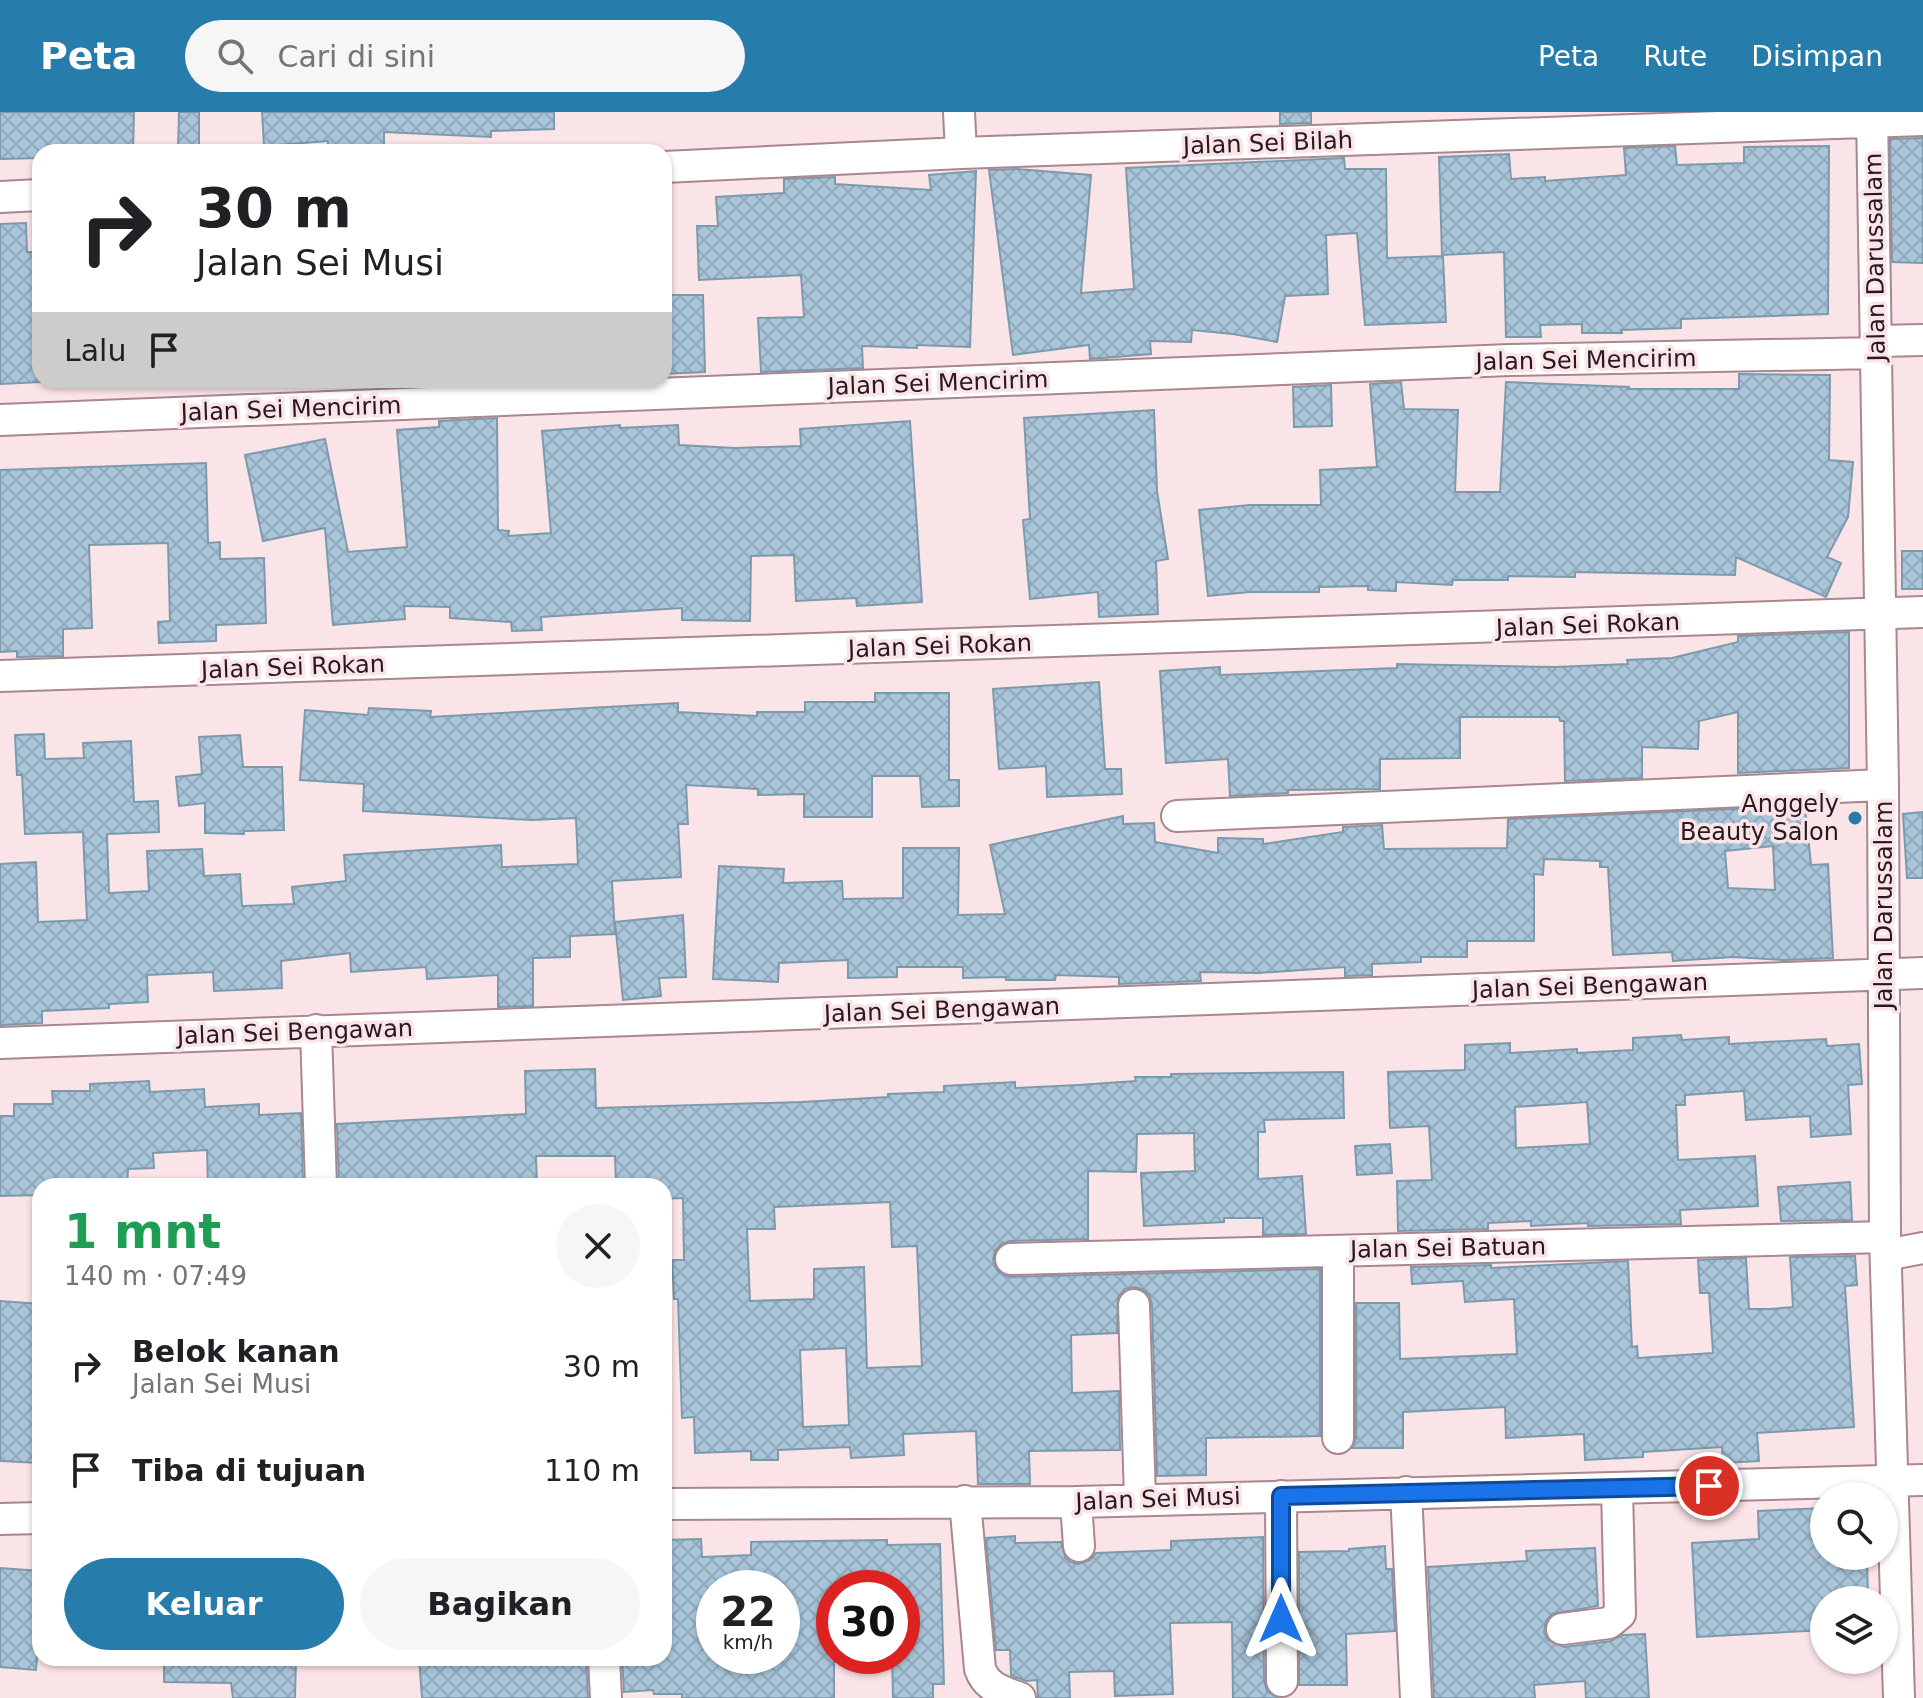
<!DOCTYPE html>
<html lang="id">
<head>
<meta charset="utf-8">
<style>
  :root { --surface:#fff; --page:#f6f6f6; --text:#202124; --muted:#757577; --accent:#267cab }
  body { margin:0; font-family:"DejaVu Sans",sans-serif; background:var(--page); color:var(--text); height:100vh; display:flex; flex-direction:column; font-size:30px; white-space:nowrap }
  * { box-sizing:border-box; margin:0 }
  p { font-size:26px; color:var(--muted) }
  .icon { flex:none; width:44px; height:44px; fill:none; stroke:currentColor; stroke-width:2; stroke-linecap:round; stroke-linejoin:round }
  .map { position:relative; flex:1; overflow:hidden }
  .drawer { position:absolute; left:32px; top:1066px; width:640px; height:488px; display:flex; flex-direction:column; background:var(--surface); border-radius:24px; box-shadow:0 2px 6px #0004 }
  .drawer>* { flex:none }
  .top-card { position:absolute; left:32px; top:32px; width:640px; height:244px; border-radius:24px; box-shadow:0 2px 6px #0004; background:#fff; color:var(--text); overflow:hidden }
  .tools { position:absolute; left:1810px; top:1370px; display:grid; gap:16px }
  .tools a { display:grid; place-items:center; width:88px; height:88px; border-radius:50%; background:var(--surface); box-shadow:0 2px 6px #0004; font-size:40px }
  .speed { position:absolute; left:696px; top:1458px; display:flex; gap:16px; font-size:40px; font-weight:700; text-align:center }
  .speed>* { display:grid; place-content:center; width:104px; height:104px; border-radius:50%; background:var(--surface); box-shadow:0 2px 6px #0004; line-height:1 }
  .speed small { font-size:20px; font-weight:400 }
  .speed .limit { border:12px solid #d22; background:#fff; color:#111 }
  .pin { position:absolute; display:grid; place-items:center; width:68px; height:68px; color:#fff; margin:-34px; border:4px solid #fff; border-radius:50%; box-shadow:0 2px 8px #0007 }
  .me { position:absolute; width:88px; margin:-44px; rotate:0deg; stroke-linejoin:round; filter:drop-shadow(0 0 6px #0008) }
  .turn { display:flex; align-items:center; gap:28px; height:168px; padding:0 32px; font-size:36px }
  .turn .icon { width:104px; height:104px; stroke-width:2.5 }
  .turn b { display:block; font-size:56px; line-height:68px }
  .then { display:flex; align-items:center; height:76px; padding:0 32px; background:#0003; gap:16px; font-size:30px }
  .round { display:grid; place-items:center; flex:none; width:84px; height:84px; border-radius:42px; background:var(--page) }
  .headline { display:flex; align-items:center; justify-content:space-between; height:136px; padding:0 32px }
  h1 { font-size:48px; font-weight:600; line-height:60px; color:#1e9e55 }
  .button { display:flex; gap:16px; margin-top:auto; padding:16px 32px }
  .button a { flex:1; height:92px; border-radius:48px; background:var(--accent); color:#fff; font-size:32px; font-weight:600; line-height:92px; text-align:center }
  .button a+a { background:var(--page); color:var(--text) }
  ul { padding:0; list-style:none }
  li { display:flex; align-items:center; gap:24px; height:104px; padding:0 32px }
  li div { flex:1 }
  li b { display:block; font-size:30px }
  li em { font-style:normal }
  header { display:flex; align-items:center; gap:48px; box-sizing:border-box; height:112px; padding:0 40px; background:var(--accent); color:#fff }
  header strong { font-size:38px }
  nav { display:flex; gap:44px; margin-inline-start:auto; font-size:28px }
  .search { width:560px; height:72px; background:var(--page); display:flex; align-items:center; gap:20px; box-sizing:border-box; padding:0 28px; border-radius:44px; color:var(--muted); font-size:30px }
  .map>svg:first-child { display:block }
  .building { fill:url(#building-cross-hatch); stroke:#7d9aad; stroke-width:2; fill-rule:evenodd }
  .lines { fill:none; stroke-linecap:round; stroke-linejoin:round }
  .minor-casing { stroke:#a9878d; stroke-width:34 }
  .minor { stroke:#fff; stroke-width:30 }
  .route-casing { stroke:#114b97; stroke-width:20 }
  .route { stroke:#1a73e8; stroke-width:14 }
  .poi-dot { fill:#267cab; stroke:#fbe4e8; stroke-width:3 }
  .labels { text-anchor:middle; stroke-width:7; stroke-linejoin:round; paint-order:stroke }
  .street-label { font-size:24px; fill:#27191c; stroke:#fbe4e8 }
  .poi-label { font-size:24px; fill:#27191c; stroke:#fbe4e8; text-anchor:end }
</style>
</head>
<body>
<header>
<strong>Peta</strong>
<div class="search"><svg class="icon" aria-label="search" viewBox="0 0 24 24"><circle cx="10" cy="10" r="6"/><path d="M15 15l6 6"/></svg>Cari di sini</div>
<nav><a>Peta</a><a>Rute</a><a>Disimpan</a></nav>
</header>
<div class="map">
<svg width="1923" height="1586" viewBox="0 0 1923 1586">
  <defs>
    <pattern id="building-cross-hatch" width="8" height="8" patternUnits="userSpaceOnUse" patternTransform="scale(2)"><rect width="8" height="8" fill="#a8c5da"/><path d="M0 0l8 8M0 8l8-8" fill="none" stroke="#91a9ba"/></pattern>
  </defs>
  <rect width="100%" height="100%" fill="#fbe4e8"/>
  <path class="building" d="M 0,0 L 134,0 L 133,40 L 40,40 L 40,46 L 0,47 Z
    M 179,0 L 199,0 L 199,40 L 178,40 Z
    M 262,0 L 554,0 L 554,17 L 491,19 L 491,25 L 384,20 L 384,40 L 328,40 L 328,29 L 264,34 Z
    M 1280,0 L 1311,0 L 1311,11 L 1280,12 Z
    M 1923,26 L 1923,151 L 1892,150 L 1890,27 Z
    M 1675,34 L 1677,53 L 1744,51 L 1744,35 L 1829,34 L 1828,202 L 1681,207 L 1681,216 L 1621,218 L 1622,221 L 1582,221 L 1582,212 L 1540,213 L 1541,225 L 1506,225 L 1504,140 L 1442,143 L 1439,45 L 1509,42 L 1511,67 L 1545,65 L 1545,69 L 1626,63 L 1624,36 Z
    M 1344,46 L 1345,57 L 1386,57 L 1387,146 L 1443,144 L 1446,210 L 1365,213 L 1357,121 L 1326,123 L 1328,182 L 1285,184 L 1277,230 L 1233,222 L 1192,218 L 1191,230 L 1150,229 L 1151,242 L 1090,247 L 1089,233 L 1013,243 L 989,58 L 1017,57 L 1091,63 L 1081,181 L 1134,177 L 1126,56 Z
    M 976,59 L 970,235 L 917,233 L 917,236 L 862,234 L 863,256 L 761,260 L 758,206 L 804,205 L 801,163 L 699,168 L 697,114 L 718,114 L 716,85 L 784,81 L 784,67 L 835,65 L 835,72 L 931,78 L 929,63 Z
    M 26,111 L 27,140 L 40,140 L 40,270 L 0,272 L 0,112 Z
    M 664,183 L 703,183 L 705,260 L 664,262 Z
    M 1739,262 L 1830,263 L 1829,348 L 1853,350 L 1848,405 L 1827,445 L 1841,451 L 1826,485 L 1736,445 L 1735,463 L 1575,460 L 1575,465 L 1508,464 L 1508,468 L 1453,468 L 1452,473 L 1396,470 L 1396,479 L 1368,478 L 1368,474 L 1319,475 L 1319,480 L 1250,480 L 1208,484 L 1199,398 L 1250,393 L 1321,393 L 1320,358 L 1377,355 L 1370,272 L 1401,270 L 1404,297 L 1458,298 L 1455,380 L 1500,380 L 1506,270 L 1629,275 L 1628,277 L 1739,277 Z
    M 1331,273 L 1332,314 L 1294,315 L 1293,275 Z
    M 1154,298 L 1157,379 L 1168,447 L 1156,449 L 1158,502 L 1099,505 L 1098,480 L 1030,487 L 1023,408 L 1030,407 L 1024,306 Z
    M 497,306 L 498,418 L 509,419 L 508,424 L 551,421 L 542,319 L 620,313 L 620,316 L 678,313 L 679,333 L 735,336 L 801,334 L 800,317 L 910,309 L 922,490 L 857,494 L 856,486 L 796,489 L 794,443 L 751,444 L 750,509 L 682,508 L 682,496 L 541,505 L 542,518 L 512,519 L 511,510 L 450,506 L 450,495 L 404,494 L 405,507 L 333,513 L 325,416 L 263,429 L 245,343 L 325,327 L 348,440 L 407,435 L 397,318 L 439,315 L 439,309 Z
    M 206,351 L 208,431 L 220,430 L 220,447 L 264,446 L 266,511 L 216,513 L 216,529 L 159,531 L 158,510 L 170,509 L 168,431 L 89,433 L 92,516 L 63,517 L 63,544 L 17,545 L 17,539 L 0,540 L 0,358 Z
    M 1902,439 L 1923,439 L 1923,477 L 1902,477 Z
    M 1849,520 L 1849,656 L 1738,661 L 1738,600 L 1699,609 L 1698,637 L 1642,635 L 1642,666 L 1565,669 L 1564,609 L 1560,609 L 1559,605 L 1460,605 L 1460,646 L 1380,647 L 1380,677 L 1288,678 L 1288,681 L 1230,684 L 1228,647 L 1166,651 L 1160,559 L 1220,555 L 1220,563 L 1397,556 L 1397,552 L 1555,555 L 1628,552 L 1627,548 L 1672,546 L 1738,530 L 1738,524 Z
    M 1099,570 L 1105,657 L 1121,657 L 1122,682 L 1047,685 L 1046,654 L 999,657 L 993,577 Z
    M 875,581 L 949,581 L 949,668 L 959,668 L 959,694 L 922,695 L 920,664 L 872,664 L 872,705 L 804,705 L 804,682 L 758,683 L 758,677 L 686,673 L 688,712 L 678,712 L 681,765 L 612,769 L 615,822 L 570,824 L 570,845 L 533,846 L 533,894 L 498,895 L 498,863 L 427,867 L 426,855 L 351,860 L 350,841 L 281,849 L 282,876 L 214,879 L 213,860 L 147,863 L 148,890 L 109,892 L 109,896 L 42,899 L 42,911 L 0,913 L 0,752 L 36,750 L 38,810 L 87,808 L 83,720 L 25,722 L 22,663 L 17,663 L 15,623 L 44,622 L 45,647 L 84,646 L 83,631 L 131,629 L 134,690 L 158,689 L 159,720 L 107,722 L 109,781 L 149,779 L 147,739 L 202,737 L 204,764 L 240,762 L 242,794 L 294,792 L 292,775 L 346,769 L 344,743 L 501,733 L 502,755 L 578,752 L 576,706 L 532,708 L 363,699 L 364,672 L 300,668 L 305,598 L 368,603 L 369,596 L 431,599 L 430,605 L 678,591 L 678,600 L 757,604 L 757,600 L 805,600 L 805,590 L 875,590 Z
    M 240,623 L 243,655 L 282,655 L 284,718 L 244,719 L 244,722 L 205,721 L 205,691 L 179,694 L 176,665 L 202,662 L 199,625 Z
    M 1805,694 L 1811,753 L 1828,752 L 1833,846 L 1784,848 L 1733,845 L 1673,849 L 1672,840 L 1613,843 L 1608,755 L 1600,755 L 1600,749 L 1544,747 L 1543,763 L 1534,762 L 1534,829 L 1467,829 L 1467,845 L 1421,845 L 1421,850 L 1372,852 L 1372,863 L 1345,864 L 1345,855 L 1258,861 L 1200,860 L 1201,869 L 1119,872 L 1119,865 L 1056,863 L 1055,868 L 1006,868 L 1006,865 L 963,866 L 963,855 L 897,855 L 897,865 L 848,866 L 848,848 L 779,851 L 778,870 L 713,867 L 719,754 L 784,757 L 783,771 L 842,769 L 843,787 L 903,786 L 903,736 L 959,736 L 958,803 L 1005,802 L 990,733 L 1123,704 L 1123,712 L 1154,711 L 1155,730 L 1218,741 L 1218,726 L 1263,727 L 1263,732 L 1343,720 L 1343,715 L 1382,713 L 1384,737 L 1507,736 L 1508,707 ZM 1773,734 L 1775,778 L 1728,776 L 1725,739 Z
    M 1923,700 L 1923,766 L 1907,766 L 1903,702 Z
    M 683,803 L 686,865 L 659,866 L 661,884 L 623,888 L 615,810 Z
    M 1681,923 L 1682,928 L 1729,925 L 1729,932 L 1826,927 L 1827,934 L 1859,932 L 1862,972 L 1848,973 L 1851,1022 L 1811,1025 L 1810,1004 L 1746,1008 L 1744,979 L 1685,983 L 1685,993 L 1676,993 L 1678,1048 L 1755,1044 L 1758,1094 L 1680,1098 L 1681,1112 L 1588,1114 L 1588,1111 L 1531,1114 L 1531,1109 L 1488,1111 L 1488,1117 L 1398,1119 L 1397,1069 L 1432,1068 L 1429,1014 L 1390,1016 L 1388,960 L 1465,958 L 1465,933 L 1510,931 L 1510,941 L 1577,937 L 1577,941 L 1633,938 L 1633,926 ZM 1587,990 L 1590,1032 L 1516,1036 L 1515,995 Z
    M 595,957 L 596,996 L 801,990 L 888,985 L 888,982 L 944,980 L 944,974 L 1015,970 L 1015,976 L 1078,973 L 1136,969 L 1135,965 L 1171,965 L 1171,962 L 1343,960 L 1344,1006 L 1264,1008 L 1265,1020 L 1258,1020 L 1258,1067 L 1302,1064 L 1306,1122 L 1263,1123 L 1263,1106 L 1224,1106 L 1224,1110 L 1144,1114 L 1141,1061 L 1195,1059 L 1194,1021 L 1137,1022 L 1136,1060 L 1088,1059 L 1088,1127 L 1010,1129 L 1001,1132 L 995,1139 L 993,1147 L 996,1157 L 1003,1163 L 1011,1165 L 1320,1157 L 1320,1324 L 1206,1326 L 1206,1363 L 1157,1364 L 1152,1192 L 1149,1183 L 1142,1177 L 1134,1175 L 1125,1177 L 1118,1185 L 1117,1221 L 1071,1223 L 1072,1281 L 1119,1279 L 1120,1338 L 1029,1339 L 1030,1372 L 978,1372 L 976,1319 L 903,1322 L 904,1343 L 851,1346 L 850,1335 L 778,1338 L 778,1348 L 751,1348 L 751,1339 L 695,1341 L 694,1305 L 682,1306 L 678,1187 L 674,1187 L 672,1148 L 684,1148 L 683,1086 L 664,1087 L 664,1074 L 616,1074 L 615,1044 L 536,1044 L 537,1074 L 339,1074 L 337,1012 L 526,1002 L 525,959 ZM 890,1090 L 892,1135 L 917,1134 L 922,1254 L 867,1256 L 864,1155 L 814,1157 L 814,1187 L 750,1189 L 747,1117 L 775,1117 L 774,1095 ZM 846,1236 L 849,1313 L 803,1315 L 800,1238 Z
    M 149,969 L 150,980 L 204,977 L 205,995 L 259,992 L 259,1003 L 301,1001 L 303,1074 L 208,1074 L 207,1038 L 153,1041 L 154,1056 L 128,1057 L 127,1074 L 40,1074 L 40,1083 L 0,1084 L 0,1004 L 14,1004 L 14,992 L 53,992 L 52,979 L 90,979 L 90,972 Z
    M 1390,1032 L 1392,1061 L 1357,1063 L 1355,1034 Z
    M 1850,1070 L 1852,1108 L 1781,1109 L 1778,1075 Z
    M 1855,1144 L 1857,1173 L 1845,1174 L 1854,1315 L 1757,1321 L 1759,1349 L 1723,1351 L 1722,1335 L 1643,1340 L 1643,1345 L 1585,1348 L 1584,1322 L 1506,1326 L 1505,1295 L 1403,1300 L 1403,1336 L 1352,1336 L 1356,1326 L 1356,1191 L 1399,1191 L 1400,1247 L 1517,1242 L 1514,1187 L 1465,1190 L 1463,1169 L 1412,1172 L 1411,1155 L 1491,1153 L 1491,1156 L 1628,1149 L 1632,1235 L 1637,1234 L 1638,1246 L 1713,1241 L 1709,1181 L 1700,1181 L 1698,1148 L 1746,1146 L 1749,1197 L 1770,1197 L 1793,1195 L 1790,1145 Z
    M 0,1189 L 40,1192 L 40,1351 L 0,1349 Z
    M 1824,1396 L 1824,1444 L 1867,1444 L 1868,1488 L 1824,1488 L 1824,1518 L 1697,1525 L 1692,1431 L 1759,1427 L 1758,1399 Z
    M 1015,1424 L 1015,1431 L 1061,1430 L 1065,1445 L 1070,1450 L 1079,1452 L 1090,1448 L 1096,1441 L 1171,1438 L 1171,1429 L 1263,1425 L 1264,1569 L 1267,1579 L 1278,1586 L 1233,1586 L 1232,1510 L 1170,1511 L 1173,1582 L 1115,1584 L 1114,1559 L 1069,1560 L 1070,1586 L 1038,1586 L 1037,1568 L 1026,1569 L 1011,1563 L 1010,1538 L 996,1538 L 986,1426 Z
    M 701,1427 L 702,1445 L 751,1443 L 751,1430 L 887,1428 L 887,1433 L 940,1432 L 944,1572 L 933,1572 L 933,1586 L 893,1586 L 892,1544 L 902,1544 L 902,1476 L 834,1476 L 834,1586 L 682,1586 L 682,1582 L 654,1582 L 653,1578 L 624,1580 L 622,1546 L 664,1546 L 664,1428 ZM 714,1476 L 782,1476 L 782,1544 L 714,1544 Z
    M 1385,1434 L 1386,1457 L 1392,1457 L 1395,1519 L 1346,1522 L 1347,1573 L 1299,1573 L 1299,1440 L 1349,1439 L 1349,1437 Z
    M 1595,1436 L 1598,1494 L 1552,1502 L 1546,1509 L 1544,1520 L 1548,1528 L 1564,1535 L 1611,1529 L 1622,1523 L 1645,1522 L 1649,1586 L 1586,1586 L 1585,1569 L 1534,1573 L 1535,1586 L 1434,1586 L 1428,1455 L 1527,1449 L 1526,1439 Z
    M 0,1456 L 40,1459 L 40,1509 L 36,1558 L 0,1555 Z
    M 164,1546 L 296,1546 L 295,1586 L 233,1586 L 231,1571 L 164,1570 Z
    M 419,1546 L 586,1546 L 588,1586 L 422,1586 Z"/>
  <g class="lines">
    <defs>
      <path id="minor" d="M 959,0 L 961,41
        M 1872,0 L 1883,673 L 1885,1125 L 1899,1586
        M 664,55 L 961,41 L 1923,8
        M 0,85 L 40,83
        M 1877,229 L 1923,228
        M 0,308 L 1510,248 L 1877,241
        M 0,564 L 1923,500
        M 1177,704 L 1883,673
        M 316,918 L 321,1074
        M 0,931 L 1923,861
        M 1338,1139 L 1338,1326
        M 1886,1143 L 1923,1136
        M 1011,1147 L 1885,1125
        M 1134,1193 L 1140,1387
        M 1406,1380 L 1416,1586
        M 1281,1384 L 1282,1569
        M 965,1389 L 980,1557 C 987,1576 1002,1579 1020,1586
        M 1076,1390 L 1079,1434
        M 664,1392 L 1076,1390 L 1923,1368
        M 0,1407 L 40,1406
        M 1562,1517 L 1609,1511 L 1620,1502 L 1617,1376
        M 604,1546 L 606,1586"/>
    </defs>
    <use href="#minor" class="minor-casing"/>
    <use href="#minor" class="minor"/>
  </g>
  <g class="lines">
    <defs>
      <path id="route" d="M 1281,1507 L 1281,1384 L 1709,1374"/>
    </defs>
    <use href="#route" class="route-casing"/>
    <use href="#route" class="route"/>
  </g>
  <circle class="poi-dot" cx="1855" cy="706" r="8"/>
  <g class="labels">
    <g class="street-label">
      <text transform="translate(1268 31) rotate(-2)" y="8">Jalan Sei Bilah</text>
      <text transform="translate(1875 145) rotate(-91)" y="8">Jalan Darussalam</text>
      <text transform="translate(1586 248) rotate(-1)" y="8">Jalan Sei Mencirim</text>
      <text transform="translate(938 271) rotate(-2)" y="8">Jalan Sei Mencirim</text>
      <text transform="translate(291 297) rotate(-2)" y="8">Jalan Sei Mencirim</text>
      <text transform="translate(1588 513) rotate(-2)" y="8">Jalan Sei Rokan</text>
      <text transform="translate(940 534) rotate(-2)" y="8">Jalan Sei Rokan</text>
      <text transform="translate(293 555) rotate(-2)" y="8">Jalan Sei Rokan</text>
      <text transform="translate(1884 793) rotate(-90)" y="8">Jalan Darussalam</text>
      <text transform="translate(1590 874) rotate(-2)" y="8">Jalan Sei Bengawan</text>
      <text transform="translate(942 898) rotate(-2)" y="8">Jalan Sei Bengawan</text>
      <text transform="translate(295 920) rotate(-2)" y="8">Jalan Sei Bengawan</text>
      <text transform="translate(1448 1136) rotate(-1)" y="8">Jalan Sei Batuan</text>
      <text transform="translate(1158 1387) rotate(-2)" y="8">Jalan Sei Musi</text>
    </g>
    <g class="poi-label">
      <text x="1839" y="700">Anggely<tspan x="1839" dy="28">Beauty Salon</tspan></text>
    </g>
  </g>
</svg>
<div class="tools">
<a><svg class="icon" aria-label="search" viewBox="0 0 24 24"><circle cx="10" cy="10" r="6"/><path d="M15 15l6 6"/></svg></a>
<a><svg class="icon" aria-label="layers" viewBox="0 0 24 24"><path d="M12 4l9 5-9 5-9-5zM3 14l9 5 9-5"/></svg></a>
</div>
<div class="speed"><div>22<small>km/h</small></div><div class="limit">30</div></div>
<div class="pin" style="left:1709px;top:1374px;background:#d93025"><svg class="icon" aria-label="arrive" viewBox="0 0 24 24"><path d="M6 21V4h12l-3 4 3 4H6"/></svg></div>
<svg class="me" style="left:1281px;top:1507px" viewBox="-20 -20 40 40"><path d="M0-17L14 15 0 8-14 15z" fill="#1a73e8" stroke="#fff" stroke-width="4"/></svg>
<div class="top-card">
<div class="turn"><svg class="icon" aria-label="right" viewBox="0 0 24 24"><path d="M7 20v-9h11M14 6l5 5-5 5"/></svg><div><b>30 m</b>Jalan Sei Musi</div></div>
<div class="then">Lalu<svg class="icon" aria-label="arrive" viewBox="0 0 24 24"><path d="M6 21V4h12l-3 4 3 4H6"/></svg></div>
</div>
<section class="drawer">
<div class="headline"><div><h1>1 mnt</h1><p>140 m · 07:49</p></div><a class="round"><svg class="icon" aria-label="close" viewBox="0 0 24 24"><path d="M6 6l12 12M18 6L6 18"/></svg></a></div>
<ul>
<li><svg class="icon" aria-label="right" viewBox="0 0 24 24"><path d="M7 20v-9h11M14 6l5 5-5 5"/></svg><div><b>Belok kanan</b><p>Jalan Sei Musi</p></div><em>30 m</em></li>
<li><svg class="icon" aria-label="arrive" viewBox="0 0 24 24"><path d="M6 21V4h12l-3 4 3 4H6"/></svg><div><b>Tiba di tujuan</b></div><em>110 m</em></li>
</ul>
<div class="button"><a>Keluar</a><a>Bagikan</a></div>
</section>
</div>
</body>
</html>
